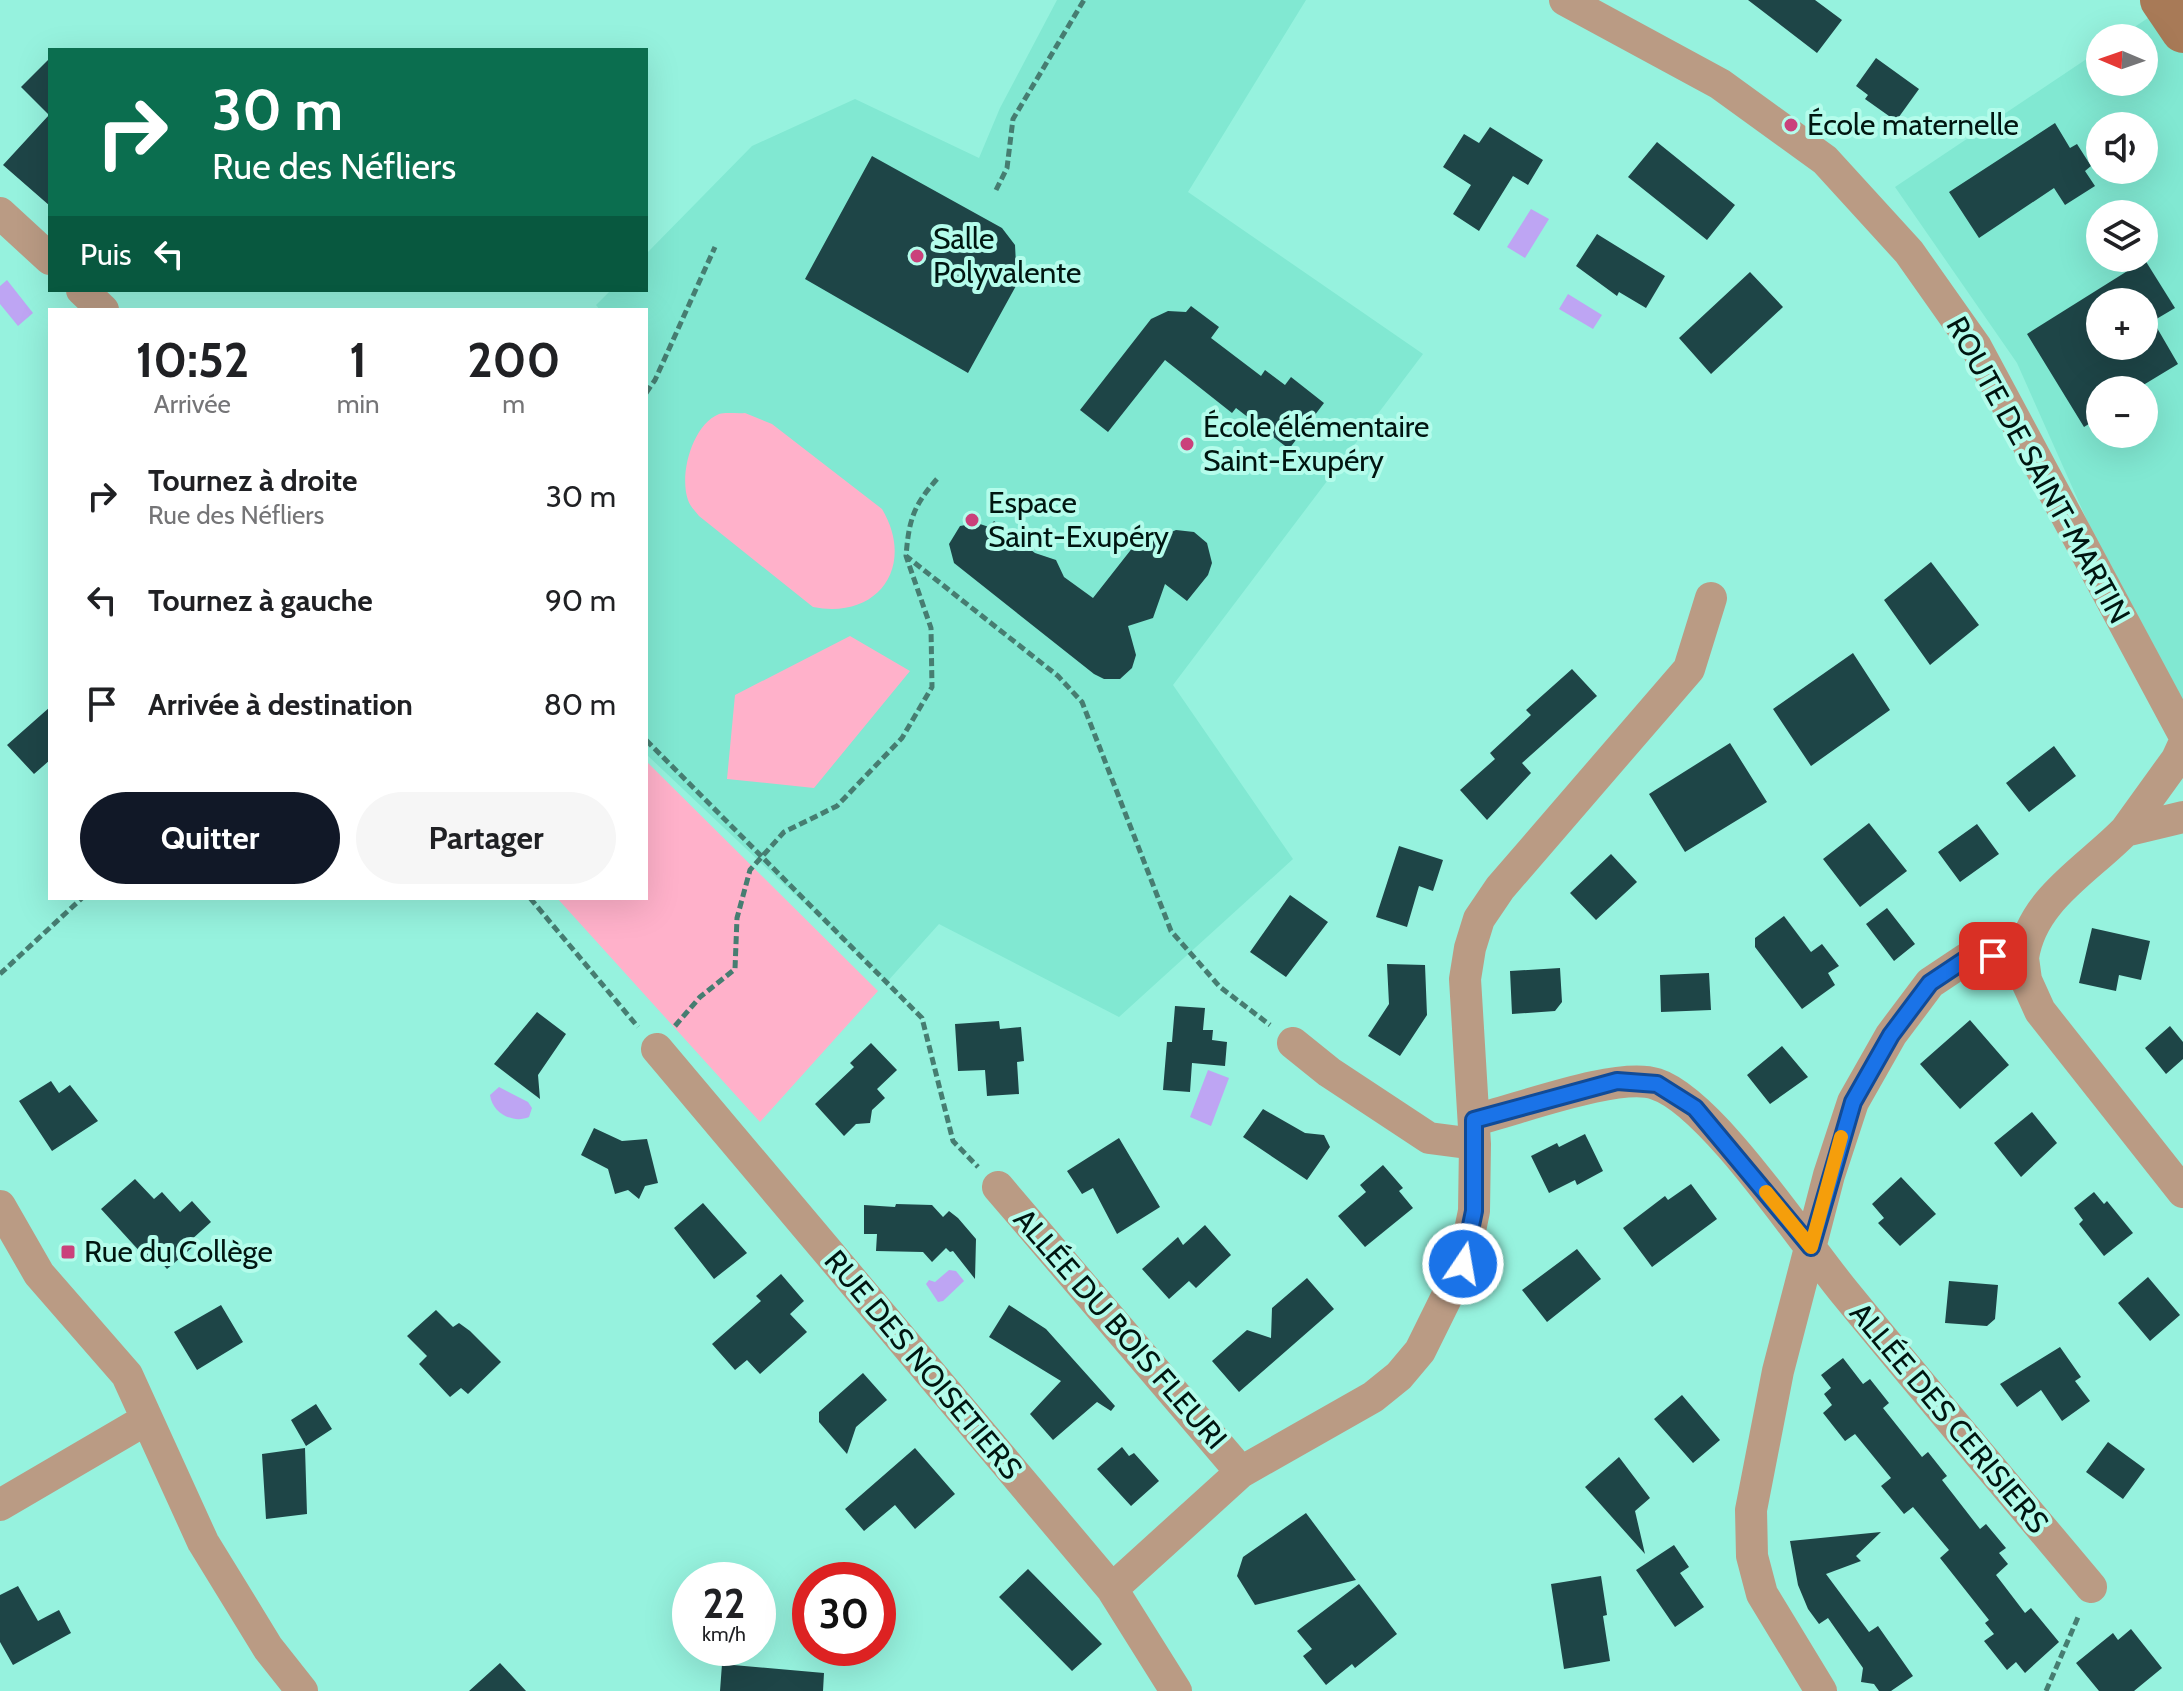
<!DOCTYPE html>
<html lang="fr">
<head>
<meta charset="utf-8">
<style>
  :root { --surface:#fff; --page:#f6f6f6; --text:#202124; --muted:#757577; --accent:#111827 }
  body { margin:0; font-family:Cabin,sans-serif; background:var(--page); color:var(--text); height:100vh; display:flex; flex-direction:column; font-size:30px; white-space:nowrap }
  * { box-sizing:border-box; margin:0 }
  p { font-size:26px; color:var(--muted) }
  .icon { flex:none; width:44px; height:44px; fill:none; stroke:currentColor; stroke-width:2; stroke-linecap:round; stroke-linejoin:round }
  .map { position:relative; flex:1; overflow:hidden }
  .sheet { position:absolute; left:48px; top:308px; width:600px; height:592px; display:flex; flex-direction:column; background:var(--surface); border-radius:0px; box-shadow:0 8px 32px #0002 }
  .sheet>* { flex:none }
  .banner { position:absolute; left:48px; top:48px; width:600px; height:244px; border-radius:0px; box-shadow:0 8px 32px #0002; background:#0b6e4f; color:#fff; overflow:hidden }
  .needle { width:52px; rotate:272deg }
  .controls { position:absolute; left:2086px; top:24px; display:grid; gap:16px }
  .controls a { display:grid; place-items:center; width:72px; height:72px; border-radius:50%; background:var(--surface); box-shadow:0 8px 32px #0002; font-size:40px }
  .speed { position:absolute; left:672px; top:1562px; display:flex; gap:16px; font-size:40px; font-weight:700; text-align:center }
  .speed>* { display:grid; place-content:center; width:104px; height:104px; border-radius:50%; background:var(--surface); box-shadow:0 8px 32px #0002; line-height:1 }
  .speed small { font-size:20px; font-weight:400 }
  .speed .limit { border:12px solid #d22; background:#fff; color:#111 }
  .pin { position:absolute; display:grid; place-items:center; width:68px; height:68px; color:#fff; margin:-34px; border-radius:16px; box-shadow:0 4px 12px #0006 }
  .me { position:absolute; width:88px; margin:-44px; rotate:12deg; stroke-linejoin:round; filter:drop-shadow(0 0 6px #0008) }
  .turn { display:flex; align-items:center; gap:28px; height:168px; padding:0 32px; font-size:36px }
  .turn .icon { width:104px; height:104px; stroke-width:2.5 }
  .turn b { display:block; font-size:56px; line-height:68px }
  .then { display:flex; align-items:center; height:76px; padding:0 32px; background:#0003; gap:16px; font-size:30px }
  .eta { display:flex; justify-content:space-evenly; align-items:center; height:136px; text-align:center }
  .eta b { font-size:48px; font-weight:700; line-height:56px }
  .cta { display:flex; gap:16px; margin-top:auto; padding:16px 32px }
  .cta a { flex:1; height:92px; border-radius:48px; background:var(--accent); color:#fff; font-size:32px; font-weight:700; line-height:92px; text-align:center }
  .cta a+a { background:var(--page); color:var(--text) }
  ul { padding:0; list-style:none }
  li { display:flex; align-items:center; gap:24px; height:104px; padding:0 32px }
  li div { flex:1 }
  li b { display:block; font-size:30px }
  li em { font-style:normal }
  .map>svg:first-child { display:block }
  .built { fill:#81e8d2; fill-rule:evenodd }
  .green { fill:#ffb1ca }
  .water { fill:#bea5f3 }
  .building { fill:#1e4547; fill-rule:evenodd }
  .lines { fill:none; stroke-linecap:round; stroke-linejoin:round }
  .path { stroke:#467d71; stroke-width:5; stroke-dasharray:8 4; stroke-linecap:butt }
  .street { stroke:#ba9b84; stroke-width:32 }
  .secondary { stroke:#a87a57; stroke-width:44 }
  .route-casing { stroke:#114b97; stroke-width:20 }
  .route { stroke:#1a73e8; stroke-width:14 }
  .slow { stroke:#f59e0b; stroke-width:14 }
  .poi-dot { fill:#ca417b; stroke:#b4fceb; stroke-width:3 }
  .labels { text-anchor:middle; stroke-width:8; stroke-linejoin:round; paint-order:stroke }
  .poi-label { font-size:30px; fill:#001611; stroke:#b4fceb; text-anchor:start }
  .street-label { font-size:30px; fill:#001611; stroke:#b4fceb }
</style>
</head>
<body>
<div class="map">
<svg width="2183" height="1691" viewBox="0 0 2183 1691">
  <rect width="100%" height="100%" fill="#96f2de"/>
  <path class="built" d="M 1057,0 L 1306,0 L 1188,192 L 1423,354 L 1173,685 L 1293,859 L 1119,1017 L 939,924 L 887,982 L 646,754 L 646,310 L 600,310 L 596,305 L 611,290 L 646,290 L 646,254 L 752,146 L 855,99 L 979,158 L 1000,108 Z
    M 2175,0 L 2183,0 L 2183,736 L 2017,363 L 1895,187 L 2100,50 L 2100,82 L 2144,82 L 2144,38 L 2118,38 ZM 2100,126 L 2144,126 L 2144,170 L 2100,170 ZM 2100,214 L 2144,214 L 2144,258 L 2100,258 ZM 2100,302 L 2144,302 L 2144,346 L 2100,346 ZM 2100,390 L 2144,390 L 2144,434 L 2100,434 Z"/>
  <path class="green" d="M 745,413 L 772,424 L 882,509 C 916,566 878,620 813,607 L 699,516 C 695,511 690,506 688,500 C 679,475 692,425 719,414 C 726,412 738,414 745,413 Z
    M 850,636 L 910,671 L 814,788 L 727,779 L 735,695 Z
    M 646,761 L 878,991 L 760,1122 L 557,898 L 646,898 Z"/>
  <path class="water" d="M 1531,209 L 1549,219 L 1525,258 L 1507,247 Z
    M 7,280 L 33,313 L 18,326 L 0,304 L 0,286 Z
    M 1568,294 L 1602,315 L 1593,329 L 1559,309 Z
    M 1208,1070 L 1229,1078 L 1211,1126 L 1190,1117 Z
    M 499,1087 L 528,1102 L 532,1108 L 529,1117 C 513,1124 492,1113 490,1095 Z
    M 949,1270 L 956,1271 L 964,1281 L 943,1301 L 938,1302 L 926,1284 L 929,1280 L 935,1282 Z"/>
  <path class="building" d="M 1748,0 L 1815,0 L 1842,20 L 1817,53 Z
    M 50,58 L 50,206 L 3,165 L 49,115 L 21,87 Z
    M 1876,58 L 1919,89 L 1896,121 L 1865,99 L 1868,95 L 1856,86 Z
    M 2055,123 L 2070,148 L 2077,144 L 2091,166 L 2085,171 L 2095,186 L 2065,205 L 2054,188 L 1979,238 L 1949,192 Z
    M 1490,127 L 1543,160 L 1528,185 L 1513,176 L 1479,231 L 1453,214 L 1471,185 L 1443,167 L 1464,134 L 1479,143 Z
    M 1657,142 L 1735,205 L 1707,240 L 1628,177 Z
    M 872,156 L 1002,228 L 1015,245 L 1017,284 L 968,373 L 805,279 Z
    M 1597,234 L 1665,276 L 1646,308 L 1619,292 L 1617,296 L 1576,266 Z
    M 2145,260 L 2175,308 L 2153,321 L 2178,364 L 2135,390 L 2100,390 L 2100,417 L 2084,427 L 2027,334 ZM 2100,302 L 2144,302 L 2144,346 L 2100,346 Z
    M 1750,272 L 1783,307 L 1711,374 L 1679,338 Z
    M 1191,306 L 1219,327 L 1211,338 L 1261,376 L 1265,370 L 1285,385 L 1291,377 L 1324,403 L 1289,449 L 1236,408 L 1232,413 L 1165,360 L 1108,432 L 1080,410 L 1151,319 L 1168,311 L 1186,312 Z
    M 994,521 L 1035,553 L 1056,560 L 1064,577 L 1093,598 L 1148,528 L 1160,537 L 1176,530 L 1194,532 L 1207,543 L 1212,563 L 1208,575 L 1187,601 L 1165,584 L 1153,618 L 1128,626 L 1136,655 L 1132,668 L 1120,679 L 1104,679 L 1094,674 L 954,563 L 949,544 L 960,526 L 977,523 L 989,527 Z
    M 1931,562 L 1979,625 L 1930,665 L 1884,600 Z
    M 1853,653 L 1890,710 L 1811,766 L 1773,709 Z
    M 1572,669 L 1597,696 L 1522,763 L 1531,773 L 1487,820 L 1460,790 L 1495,759 L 1490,753 L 1531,715 L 1526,710 Z
    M 50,707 L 50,760 L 34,774 L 7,745 Z
    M 1730,743 L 1767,802 L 1685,852 L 1649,794 Z
    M 2054,746 L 2076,776 L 2029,812 L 2006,783 Z
    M 1869,823 L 1907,871 L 1860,907 L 1823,859 Z
    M 1977,824 L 1999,854 L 1960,882 L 1938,852 Z
    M 1399,846 L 1443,860 L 1433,891 L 1419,886 L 1407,927 L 1376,917 Z
    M 1611,854 L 1637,882 L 1596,920 L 1570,893 Z
    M 1290,895 L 1328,922 L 1286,977 L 1250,952 Z
    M 1887,908 L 1915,944 L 1894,961 L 1866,924 Z
    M 1784,916 L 1811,952 L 1822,944 L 1839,966 L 1828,973 L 1835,985 L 1802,1009 L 1755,947 L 1755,938 Z
    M 2092,928 L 2150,941 L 2141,980 L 2119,975 L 2116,991 L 2079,983 Z
    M 1387,964 L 1425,965 L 1427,1015 L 1400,1056 L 1368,1036 L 1389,1004 Z
    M 1560,968 L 1562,1002 L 1555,1011 L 1512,1014 L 1510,971 Z
    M 1709,973 L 1711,1010 L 1661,1012 L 1660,975 Z
    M 1175,1006 L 1205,1008 L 1203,1030 L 1213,1030 L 1212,1040 L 1227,1042 L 1225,1066 L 1192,1063 L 1190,1092 L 1163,1090 L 1167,1042 L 1172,1042 Z
    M 537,1012 L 566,1034 L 538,1075 L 540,1099 L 494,1064 Z
    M 1970,1020 L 2009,1065 L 1960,1109 L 1920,1064 Z
    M 999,1021 L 1000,1029 L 1021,1027 L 1024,1061 L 1017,1062 L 1019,1094 L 987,1096 L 985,1070 L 958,1071 L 955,1024 Z
    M 2170,1026 L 2183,1042 L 2183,1059 L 2166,1074 L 2145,1048 Z
    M 871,1043 L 897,1070 L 877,1089 L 885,1098 L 872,1110 L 870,1123 L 856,1124 L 844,1136 L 815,1104 L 854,1067 L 850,1063 Z
    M 1782,1046 L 1808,1077 L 1770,1104 L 1747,1075 Z
    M 51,1081 L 59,1093 L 70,1085 L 98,1121 L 52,1151 L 19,1101 Z
    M 1263,1109 L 1305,1133 L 1324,1135 L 1330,1147 L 1307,1180 L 1243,1137 Z
    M 2032,1112 L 2057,1143 L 2021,1177 L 1994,1143 Z
    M 594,1128 L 622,1141 L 647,1139 L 658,1183 L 645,1186 L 639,1199 L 628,1190 L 615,1194 L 608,1169 L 581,1155 Z
    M 1585,1134 L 1603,1171 L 1577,1185 L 1575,1180 L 1549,1193 L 1531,1156 L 1557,1143 L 1559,1147 Z
    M 1119,1138 L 1160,1207 L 1117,1234 L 1093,1188 L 1082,1194 L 1067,1171 Z
    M 1383,1165 L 1403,1188 L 1399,1191 L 1413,1208 L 1365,1247 L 1338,1216 L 1366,1192 L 1360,1185 Z
    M 1901,1177 L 1936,1214 L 1900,1246 L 1878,1223 L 1884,1218 L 1872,1204 Z
    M 135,1179 L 154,1199 L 162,1192 L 180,1212 L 192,1201 L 211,1222 L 190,1241 L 194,1246 L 167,1269 L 159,1260 L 153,1266 L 101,1209 Z
    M 1691,1184 L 1717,1219 L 1652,1267 L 1623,1228 L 1665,1196 L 1668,1200 Z
    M 2094,1192 L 2104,1204 L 2107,1201 L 2133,1233 L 2104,1256 L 2079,1224 L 2083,1220 L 2074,1208 Z
    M 703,1203 L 747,1253 L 714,1279 L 674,1228 Z
    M 896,1204 L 932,1205 L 943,1217 L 949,1211 L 958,1218 L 976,1239 L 975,1279 L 953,1251 L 950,1252 L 946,1248 L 932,1262 L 923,1252 L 876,1251 L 877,1234 L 864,1234 L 864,1205 L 895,1207 Z
    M 1205,1225 L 1231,1255 L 1196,1288 L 1189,1281 L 1169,1299 L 1142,1269 L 1178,1237 L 1183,1245 Z
    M 1577,1249 L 1601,1279 L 1547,1322 L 1522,1290 Z
    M 781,1274 L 804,1301 L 790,1314 L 807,1332 L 760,1374 L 747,1360 L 735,1370 L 712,1344 L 761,1301 L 756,1296 Z
    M 2148,1277 L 2180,1315 L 2150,1341 L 2118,1303 Z
    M 1307,1278 L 1334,1309 L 1239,1392 L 1212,1361 L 1247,1330 L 1271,1338 L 1272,1308 Z
    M 1949,1281 L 1998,1285 L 1995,1319 L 1987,1326 L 1945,1323 Z
    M 221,1305 L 243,1342 L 197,1370 L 174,1332 Z
    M 1009,1305 L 1046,1329 L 1115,1406 L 1111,1411 L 1097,1402 L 1053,1440 L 1030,1414 L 1061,1381 L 989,1337 Z
    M 436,1310 L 453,1327 L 459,1323 L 470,1331 L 501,1362 L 468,1394 L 461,1388 L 450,1397 L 419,1364 L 427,1356 L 407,1336 Z
    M 2060,1347 L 2081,1377 L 2075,1381 L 2090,1401 L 2062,1421 L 2041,1390 L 2017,1407 L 2000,1384 Z
    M 1843,1358 L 1863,1384 L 1870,1379 L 1889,1403 L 1883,1408 L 1922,1457 L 1928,1452 L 1947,1476 L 1942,1480 L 1980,1529 L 1986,1524 L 2006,1548 L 1999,1553 L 2008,1564 L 1996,1575 L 2025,1613 L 2031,1608 L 2059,1642 L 2025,1673 L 2016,1662 L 2007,1670 L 1984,1641 L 1994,1634 L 1985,1623 L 1989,1620 L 1940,1558 L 1949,1550 L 1913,1507 L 1904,1514 L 1881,1486 L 1891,1478 L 1855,1434 L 1845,1441 L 1823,1413 L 1832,1405 L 1824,1394 L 1831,1388 L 1821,1375 Z
    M 863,1373 L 887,1400 L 856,1427 L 847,1454 L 819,1422 L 819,1412 Z
    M 1682,1395 L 1720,1440 L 1693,1463 L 1654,1419 Z
    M 316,1404 L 332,1429 L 306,1446 L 291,1420 Z
    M 2108,1442 L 2145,1469 L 2123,1499 L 2086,1472 Z
    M 1122,1447 L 1129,1456 L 1134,1453 L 1159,1481 L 1131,1506 L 1097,1469 Z
    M 305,1448 L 307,1514 L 266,1519 L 262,1454 Z
    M 915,1448 L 955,1494 L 915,1529 L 895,1505 L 864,1531 L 845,1509 Z
    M 1619,1457 L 1650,1498 L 1635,1511 L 1645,1554 L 1585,1487 Z
    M 1306,1513 L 1356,1580 L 1255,1605 L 1237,1576 L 1243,1557 Z
    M 1881,1532 L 1856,1556 L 1861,1561 L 1826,1574 L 1869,1632 L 1878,1626 L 1913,1676 L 1891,1691 L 1879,1691 L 1874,1684 L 1861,1682 L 1863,1668 L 1828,1618 L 1819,1624 L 1808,1609 L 1798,1585 L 1790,1541 Z
    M 1674,1545 L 1689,1567 L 1680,1573 L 1704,1607 L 1675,1627 L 1636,1570 Z
    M 1028,1569 L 1102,1644 L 1072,1671 L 999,1597 Z
    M 1601,1576 L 1607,1615 L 1603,1616 L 1610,1661 L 1564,1669 L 1551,1584 Z
    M 1359,1584 L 1397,1634 L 1355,1668 L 1352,1664 L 1326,1685 L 1303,1656 L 1312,1649 L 1297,1631 Z
    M 18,1586 L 38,1621 L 59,1610 L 71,1633 L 13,1665 L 0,1642 L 0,1595 Z
    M 2131,1629 L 2162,1668 L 2134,1691 L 2099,1691 L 2076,1663 L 2113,1633 L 2118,1640 Z
    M 500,1663 L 526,1691 L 469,1691 Z
    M 722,1664 L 824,1673 L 823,1691 L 720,1691 Z"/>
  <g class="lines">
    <path class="path" d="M 996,190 L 1007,168 L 1013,119 L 1084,0
      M 646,393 L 655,380 L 715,247
      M 937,479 C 913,506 909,520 906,556 L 1058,676 L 1082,702 L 1171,931 L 1220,987 L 1270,1025
      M 646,740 L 922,1018 L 953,1141 L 978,1167
      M 530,898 L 638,1027
      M 0,974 L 82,898
      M 675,1026 L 700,997 L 735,969 L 737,918 L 750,870 L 784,832 L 837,806 L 902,738 L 932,687 L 931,628 L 906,556
      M 2046,1691 L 2079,1615"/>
    <path class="street" d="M 1565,0 L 1720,84 L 1825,160 L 1909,252 L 1976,347 L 2183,733
      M 0,213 L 50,259
      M 82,290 L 103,310
      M 2183,746 L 2177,759 L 2125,831 L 2183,817
      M 2023,958 L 2026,980 L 2040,1011 L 2183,1192
      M 1293,1043 L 1329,1072 L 1429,1138 L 1475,1144
      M 657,1049 L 1112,1589 L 1176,1691
      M 1474,1120 C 1517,1110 1618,1071 1656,1084 C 1712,1102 1805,1245 1846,1294 C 1926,1392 2009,1489 2091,1587
      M 998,1187 L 1241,1472
      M 0,1206 L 39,1274 L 127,1375 L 203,1542 L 268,1648 L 302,1691
      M 0,1505 L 147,1419
      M 1112,1589 L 1241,1472 L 1373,1397 L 1399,1376 L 1420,1351 L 1463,1264 L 1474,1211 L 1475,1144 L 1465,979 L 1470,948 L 1479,919 L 1500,888 L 1689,669 L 1711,598
      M 1821,1691 L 1762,1594 L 1752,1556 L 1751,1510 L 1778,1371 L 1829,1175 L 1853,1102 L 1891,1035 L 1930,983 L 1966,959 L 1993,956 L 2023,958 C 2031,900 2087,870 2125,831"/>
    <path class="secondary" d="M 2162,0 L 2183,31"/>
  </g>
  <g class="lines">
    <defs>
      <path id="route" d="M 1463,1264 L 1474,1211 L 1474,1120 L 1617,1081 L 1657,1084 L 1695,1108 L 1811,1247 L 1853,1102 L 1891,1035 L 1930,983 L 1966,959 L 1993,956"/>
    </defs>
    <use href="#route" class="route-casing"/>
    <use href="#route" class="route"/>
    <path class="slow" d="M 1766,1192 L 1811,1247 L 1841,1137"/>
  </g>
  <g class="poi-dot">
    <circle cx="1791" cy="125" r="8"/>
    <circle cx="917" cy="256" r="8"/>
    <circle cx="1187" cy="444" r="8"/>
    <circle cx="972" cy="520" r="8"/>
    <rect x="60" y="1244" width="16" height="16" rx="4"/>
  </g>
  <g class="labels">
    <g class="poi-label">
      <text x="1807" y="135">École maternelle</text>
      <text x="933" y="249">Salle<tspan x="933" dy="34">Polyvalente</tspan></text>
      <text x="1203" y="437">École élémentaire<tspan x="1203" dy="34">Saint-Exupéry</tspan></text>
      <text x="988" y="513">Espace<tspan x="988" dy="34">Saint-Exupéry</tspan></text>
      <text x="84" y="1262">Rue du Collège</text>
    </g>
    <g class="street-label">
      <text transform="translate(2038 470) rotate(61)" y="10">ROUTE DE SAINT-MARTIN</text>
      <text transform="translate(1120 1329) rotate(49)" y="10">ALLÉE DU BOIS FLEURI</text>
      <text transform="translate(923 1365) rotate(50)" y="10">RUE DES NOISETIERS</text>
      <text transform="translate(1949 1418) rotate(50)" y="10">ALLÉE DES CERISIERS</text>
    </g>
  </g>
</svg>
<div class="controls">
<a><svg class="needle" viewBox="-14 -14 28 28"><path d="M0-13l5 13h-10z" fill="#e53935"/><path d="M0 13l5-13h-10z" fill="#757577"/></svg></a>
<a><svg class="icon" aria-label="sound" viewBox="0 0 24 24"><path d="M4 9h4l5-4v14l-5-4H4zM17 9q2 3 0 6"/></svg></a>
<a><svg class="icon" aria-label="layers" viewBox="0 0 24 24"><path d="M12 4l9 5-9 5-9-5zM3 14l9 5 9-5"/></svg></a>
<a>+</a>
<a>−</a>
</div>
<div class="speed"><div>22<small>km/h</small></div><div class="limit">30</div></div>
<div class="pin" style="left:1993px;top:956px;background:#d93025"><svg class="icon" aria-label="arrive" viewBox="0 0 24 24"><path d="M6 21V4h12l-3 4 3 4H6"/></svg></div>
<svg class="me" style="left:1463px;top:1264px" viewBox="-20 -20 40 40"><circle r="17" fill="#1a73e8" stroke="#fff" stroke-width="3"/><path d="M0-11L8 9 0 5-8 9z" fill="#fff"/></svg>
<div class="banner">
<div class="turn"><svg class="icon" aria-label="right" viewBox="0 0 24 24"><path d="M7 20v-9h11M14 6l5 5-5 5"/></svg><div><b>30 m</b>Rue des Néfliers</div></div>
<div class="then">Puis<svg class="icon" aria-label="left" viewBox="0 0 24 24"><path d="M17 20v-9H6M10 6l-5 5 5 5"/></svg></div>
</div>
<section class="sheet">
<div class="eta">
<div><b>10:52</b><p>Arrivée</p></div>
<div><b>1</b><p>min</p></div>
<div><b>200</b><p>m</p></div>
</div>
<ul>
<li><svg class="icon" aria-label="right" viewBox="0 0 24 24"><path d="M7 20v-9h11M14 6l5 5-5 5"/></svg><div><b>Tournez à droite</b><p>Rue des Néfliers</p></div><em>30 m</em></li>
<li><svg class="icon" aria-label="left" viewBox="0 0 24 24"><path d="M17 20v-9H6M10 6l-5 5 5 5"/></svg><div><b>Tournez à gauche</b></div><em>90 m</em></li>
<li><svg class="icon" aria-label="arrive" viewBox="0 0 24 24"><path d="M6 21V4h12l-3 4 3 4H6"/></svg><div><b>Arrivée à destination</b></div><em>80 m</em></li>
</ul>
<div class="cta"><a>Quitter</a><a>Partager</a></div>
</section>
</div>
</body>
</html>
